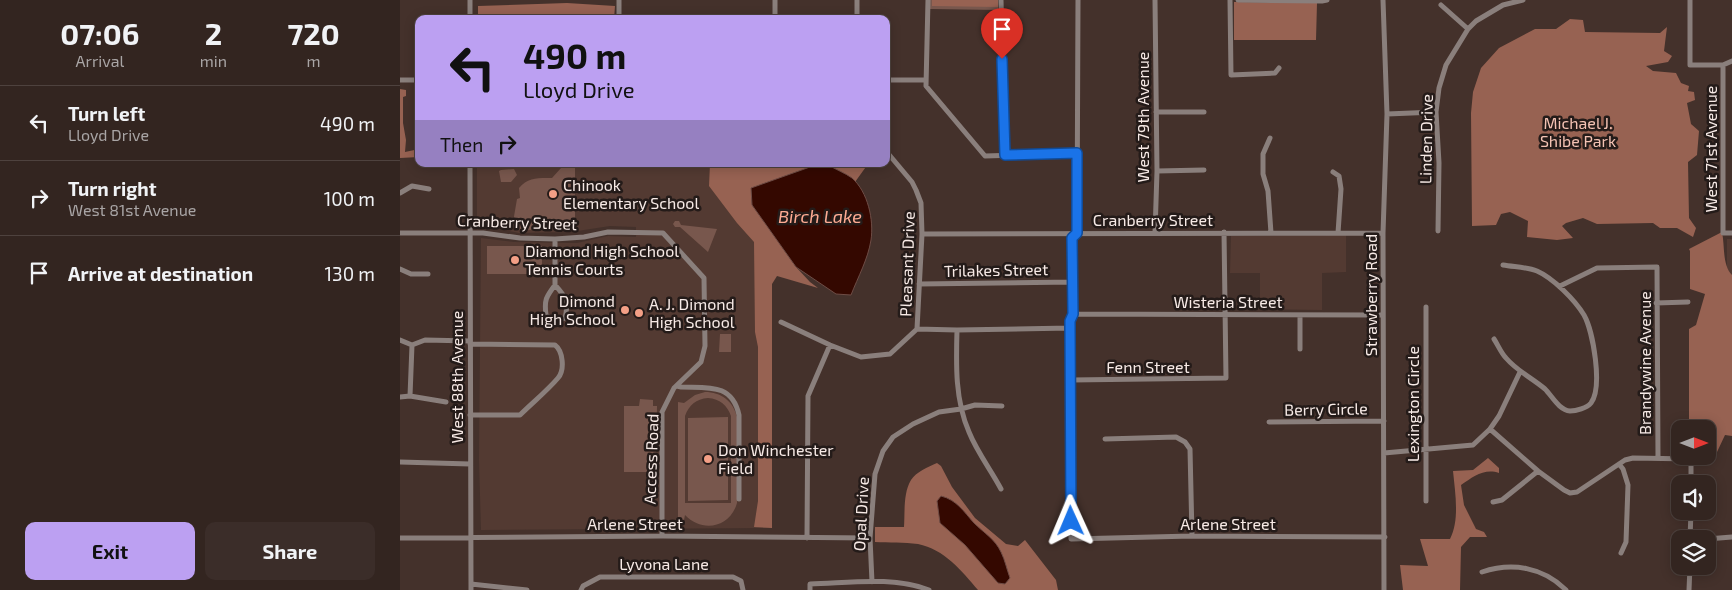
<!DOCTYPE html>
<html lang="en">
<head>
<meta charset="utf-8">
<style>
  :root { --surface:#332520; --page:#3b2d29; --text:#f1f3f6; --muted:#a9a5a5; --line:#4e423e; --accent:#bca0f2 }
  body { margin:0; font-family:"Exo 2",sans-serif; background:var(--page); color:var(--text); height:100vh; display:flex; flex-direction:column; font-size:19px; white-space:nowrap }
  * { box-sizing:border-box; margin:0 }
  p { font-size:16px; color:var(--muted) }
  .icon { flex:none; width:28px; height:28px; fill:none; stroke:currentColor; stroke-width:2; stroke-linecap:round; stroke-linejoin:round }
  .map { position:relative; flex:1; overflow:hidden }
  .side { display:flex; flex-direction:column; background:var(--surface); width:400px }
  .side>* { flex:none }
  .top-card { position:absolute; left:15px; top:15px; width:475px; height:152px; border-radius:10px; box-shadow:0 2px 12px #0003,0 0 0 1px var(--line); background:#bca0f2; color:#111; overflow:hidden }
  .needle { width:32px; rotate:90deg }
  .buttons { position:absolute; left:1271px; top:420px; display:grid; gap:10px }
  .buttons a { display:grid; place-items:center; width:45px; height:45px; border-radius:10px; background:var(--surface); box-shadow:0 2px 12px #0003,0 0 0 1px var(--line); font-size:25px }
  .pin { position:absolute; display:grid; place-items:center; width:42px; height:42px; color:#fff; margin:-51px -21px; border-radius:50% 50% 50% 0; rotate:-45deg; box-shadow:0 0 5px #0007 }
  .pin .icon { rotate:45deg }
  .me { position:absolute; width:55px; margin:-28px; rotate:359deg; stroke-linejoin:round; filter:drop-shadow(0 0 4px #0008) }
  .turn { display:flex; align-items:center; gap:18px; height:105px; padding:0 25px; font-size:22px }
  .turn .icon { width:65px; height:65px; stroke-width:2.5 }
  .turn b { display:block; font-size:35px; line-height:42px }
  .then { display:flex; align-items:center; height:48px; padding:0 25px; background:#0003; gap:10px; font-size:19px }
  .eta { display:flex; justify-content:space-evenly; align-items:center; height:85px; text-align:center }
  .eta b { font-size:30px; font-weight:700; line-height:35px }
  .button { display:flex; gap:10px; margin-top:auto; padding:10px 25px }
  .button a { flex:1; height:58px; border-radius:10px; background:var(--accent); color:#111; font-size:20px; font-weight:700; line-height:58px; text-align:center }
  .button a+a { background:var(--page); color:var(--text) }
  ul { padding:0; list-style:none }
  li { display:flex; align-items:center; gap:15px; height:75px; padding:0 25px; border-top:1px solid var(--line) }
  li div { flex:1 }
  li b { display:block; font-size:19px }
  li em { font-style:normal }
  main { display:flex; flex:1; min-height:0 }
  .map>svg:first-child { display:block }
  .built { fill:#533a32 }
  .green { fill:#78574d; fill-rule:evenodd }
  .forest { fill:#976252 }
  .water { fill:#340800; stroke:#6e4c45 }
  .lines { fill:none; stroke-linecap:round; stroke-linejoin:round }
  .minor { stroke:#8a7f7c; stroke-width:5 }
  .route-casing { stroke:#114b97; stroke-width:12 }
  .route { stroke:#1a73e8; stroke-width:9 }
  .poi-dot { fill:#f39f86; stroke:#241b19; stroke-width:2 }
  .labels { text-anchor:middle; stroke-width:5; stroke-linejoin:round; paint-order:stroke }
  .street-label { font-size:16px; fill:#f7eae6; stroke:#241b19 }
  .park-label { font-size:16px; fill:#f4c2b3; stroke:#241b19 }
  .poi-label { font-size:16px; fill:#f7eae6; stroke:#241b19; text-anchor:start }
  .water-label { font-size:18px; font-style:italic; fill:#feab93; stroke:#241b19 }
</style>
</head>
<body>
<main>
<section class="side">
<div class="eta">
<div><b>07:06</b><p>Arrival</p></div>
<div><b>2</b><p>min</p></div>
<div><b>720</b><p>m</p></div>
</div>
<ul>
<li><svg class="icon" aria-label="left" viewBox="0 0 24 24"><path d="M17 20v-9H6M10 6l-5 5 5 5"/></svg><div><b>Turn left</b><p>Lloyd Drive</p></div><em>490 m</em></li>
<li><svg class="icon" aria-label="right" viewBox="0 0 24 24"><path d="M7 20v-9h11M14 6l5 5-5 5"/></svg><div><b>Turn right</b><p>West 81st Avenue</p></div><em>100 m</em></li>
<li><svg class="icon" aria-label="arrive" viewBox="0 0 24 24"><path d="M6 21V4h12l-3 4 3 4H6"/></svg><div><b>Arrive at destination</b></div><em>130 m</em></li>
</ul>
<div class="button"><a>Exit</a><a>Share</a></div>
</section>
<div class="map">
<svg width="1332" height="590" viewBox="0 0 1332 590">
  <rect width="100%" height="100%" fill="#44312b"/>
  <path class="built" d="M 77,164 L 369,164 L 351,188 L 370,230 L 371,528 L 81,530 L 79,460 L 81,238 L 114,242 L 177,243 L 208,236 L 236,237 L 236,227 L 210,226 L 171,232 L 119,233 L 94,228 L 81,228 L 77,224 Z
    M 946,235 L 946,272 L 922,273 L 922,310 L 860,309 L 860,273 L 830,273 L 831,236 Z
    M 1327,239 L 1332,239 L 1332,355 L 1327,350 Z"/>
  <path class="green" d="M 530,0 L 598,0 L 598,10 L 530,9 Z
    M 161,168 L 175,168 L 175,229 L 122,230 L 112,228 L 117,199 L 120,198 L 119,188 C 128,177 139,178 152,178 Z
    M 114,169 L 117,175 L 111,182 L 101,182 L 99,171 L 101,170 Z
    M 275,221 L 279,221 L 281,225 L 317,229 L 308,252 L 280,227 L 275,227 L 273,224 Z
    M 87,246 L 142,246 L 142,274 L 87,274 Z
    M 320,334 L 331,334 L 331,352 L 319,352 Z
    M 305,392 C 321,392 333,401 337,417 L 337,503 C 330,528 302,533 285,515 L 284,520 L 278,520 L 278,402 L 284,403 L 295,395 ZM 308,398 C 320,399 327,405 331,416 L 331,503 L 285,503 L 285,416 C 289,405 296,399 308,398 Z
    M 240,399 L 253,400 L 253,406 L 257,406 L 256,472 L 224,472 L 224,406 L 239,406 Z
    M 328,417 L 328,500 L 288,501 L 288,418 Z"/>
  <path class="forest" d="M 532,0 L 598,0 L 598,7 L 532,6 Z
    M 834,2 L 917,3 L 916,40 L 834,40 Z
    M 167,3 L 215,6 L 214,19 L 163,19 L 163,17 C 139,21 115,15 92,15 L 89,19 L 78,19 L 78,6 Z
    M 1170,19 L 1183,20 L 1185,32 L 1260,33 L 1267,27 L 1264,51 L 1272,56 L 1268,62 L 1246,66 L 1253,71 L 1276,73 L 1281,83 L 1289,86 L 1288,91 L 1294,92 L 1295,100 L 1287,103 L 1291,124 L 1299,131 L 1297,155 L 1288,162 L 1289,218 L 1296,228 L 1293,237 L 1277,228 L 1260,228 L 1253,223 L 1197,224 L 1183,218 L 1166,223 L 1162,226 L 1173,238 L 1157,240 L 1127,237 L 1128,221 L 1110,212 L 1101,214 L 1096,225 L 1072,226 L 1071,113 L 1073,92 L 1081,68 L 1099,48 L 1135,29 L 1156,29 Z
    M 0,89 L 6,90 L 6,96 L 3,97 L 3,123 L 6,140 L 5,152 L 19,149 L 19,157 L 0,158 Z
    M 310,164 L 468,164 L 455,182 L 452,179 L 351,188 L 352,205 L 396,267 L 410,282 L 418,288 L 377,276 L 372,284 L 372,528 L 354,527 L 358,501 L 358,347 L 355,332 L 354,242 L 337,223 L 309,186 Z
    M 1322,232 C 1325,246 1322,265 1332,275 L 1332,436 L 1325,435 L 1317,452 L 1308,454 L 1308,429 L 1289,429 L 1289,329 L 1296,325 L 1305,294 L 1290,289 L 1290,251 L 1289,249 Z
    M 1088,458 L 1099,468 L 1099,473 C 1084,468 1073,477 1061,485 L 1064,505 L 1076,529 L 1084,532 L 1087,537 L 1070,537 L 1061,547 L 1060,590 L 1003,590 L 1000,565 L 1028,566 L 1020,539 L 1050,539 C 1060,520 1055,492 1053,471 L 1073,470 Z
    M 537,463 L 541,466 L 552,487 L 575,518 L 606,544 L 618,546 L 625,540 L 656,580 L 658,590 L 578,590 C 562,571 544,549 518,544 C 504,542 489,543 475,542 L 475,527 L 504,527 C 505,513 503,493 511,480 C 516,472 528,467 537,463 Z"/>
  <path class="water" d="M 428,165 C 435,169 445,173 452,178 C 468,192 474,220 471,240 C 468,259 458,277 451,295 L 436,294 L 396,267 L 352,205 L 351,188 L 410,167 Z
    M 541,496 C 557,500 564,512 574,523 C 584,533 595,539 601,552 C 605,560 607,570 610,578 L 605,584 L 598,583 L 565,545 L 540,523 L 537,501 Z"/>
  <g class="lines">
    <path class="minor" d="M 219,0 L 219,19
      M 457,0 L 457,19
      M 528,0 L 526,86 L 585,156 L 677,153
      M 601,0 L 605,155
      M 678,0 L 677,233 L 672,238 L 673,314 L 670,321 L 671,539 L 792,536 L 985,537
      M 755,0 L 757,171 L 755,233
      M 830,0 L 831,75 L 875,73 L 879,68
      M 838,0 L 922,1 L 927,0
      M 983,0 L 987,114 L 983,233 L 984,590
      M 1290,0 L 1290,65 L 1323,65 L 1332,61
      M 1041,5 L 1068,29
      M 70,19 L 70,0
      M 375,19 L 375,0
      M 1323,65 L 1323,233 L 1332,233
      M 0,80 L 19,80
      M 486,80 L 525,80
      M 756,112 L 804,112
      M 987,114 L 1036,112
      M 870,138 L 863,154 L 863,174 L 868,191 L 871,233
      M 486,151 L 512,182 L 516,190 L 521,203 L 522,234 L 517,329
      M 70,164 L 71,590
      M 757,171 L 804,170
      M 933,172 L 939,176 L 941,189 L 938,233
      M 0,193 L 12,186 L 29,189
      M 1038,231 L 1039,163 L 1036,112 L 1039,88 L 1046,65 L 1068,29 L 1076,21 L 1103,5 L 1123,0
      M 0,233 L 83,233 L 120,238 L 155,239 L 184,237 L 208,232 L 263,233 L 304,278 L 305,346 L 301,362 L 274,388 L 262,412 L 262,536
      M 522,234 L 983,233
      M 0,269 L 11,274 L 28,274
      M 519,284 L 673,282
      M 155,285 C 146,297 144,300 146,315 L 155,322 L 165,318 C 169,302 166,297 155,285 L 155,239
      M 1160,286 L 1197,268 L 1257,267 L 1258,458
      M 1256,303 L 1288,302
      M 1026,307 L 1026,501
      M 673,314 L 983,315
      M 900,315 L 900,349
      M 381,322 L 430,345 L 461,357 L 490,354 L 517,329 L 557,330 L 670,328
      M 557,330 C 556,365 555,400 569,432 C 577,452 591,470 601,489
      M 1094,339 C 1098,345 1101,353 1106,358 C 1117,371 1132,378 1145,389 C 1152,396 1159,410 1170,411 C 1176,411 1187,408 1191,403 C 1203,387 1193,331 1184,315 C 1175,300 1153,278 1137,271 C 1127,267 1114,267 1103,265
      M 0,340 L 12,345
      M 12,345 L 25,340 L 70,341
      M 671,380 L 826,378 L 824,232
      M 277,386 L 281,387 C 308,388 332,383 339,415 L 339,499
      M 10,396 L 12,345
      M 0,397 L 10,396 L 46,402
      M 70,415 L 120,415 C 132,403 147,391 158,378 C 165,370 163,351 155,345 L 70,344
      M 869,422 L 984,421
      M 1090,429 L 1138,471 L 1164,490 L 1170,493 L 1177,492 L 1225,460 L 1233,458 L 1291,459 L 1291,484
      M 705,439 L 776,437 L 785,442 L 790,449 L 792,536
      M 984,453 L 1073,445 L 1090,429 L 1099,416 L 1120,372
      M 0,462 L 70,464
      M 1219,464 L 1223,469 L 1228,485 L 1226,542 L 1221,553
      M 1093,502 L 1102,500 L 1138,471
      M 0,538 L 262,536 L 470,538
      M 407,538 L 408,396 L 430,345
      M 1290,539 L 1291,511
      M 1307,539 L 1332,537
      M 1082,572 C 1112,562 1143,567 1166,590
      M 472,582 L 470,538 L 475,474 L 483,451 L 493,437 L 513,424 L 539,412 L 561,409 L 575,405 L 602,406
      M 71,584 L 127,590
      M 181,590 L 183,586 L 200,577 L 333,577 L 341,581 L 343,590
      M 410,590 L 410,584 C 449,583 493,576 529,590
      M 1289,590 L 1290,566"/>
  </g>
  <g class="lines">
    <defs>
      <path id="route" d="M 602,59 L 605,155 L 677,153 L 677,233 L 672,238 L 673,314 L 670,321 L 671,521"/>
    </defs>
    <use href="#route" class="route-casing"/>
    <use href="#route" class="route"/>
  </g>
  <g class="poi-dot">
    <circle cx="153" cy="194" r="5"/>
    <circle cx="115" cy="260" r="5"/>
    <circle cx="225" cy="310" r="5"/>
    <circle cx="239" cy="313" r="5"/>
    <circle cx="308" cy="459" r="5"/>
  </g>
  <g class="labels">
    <g class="street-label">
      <text transform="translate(743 117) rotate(-90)" y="6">West 79th Avenue</text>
      <text transform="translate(1026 139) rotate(-89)" y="6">Linden Drive</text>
      <text transform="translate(1311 149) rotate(-90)" y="6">West 71st Avenue</text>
      <text x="753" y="226">Cranberry Street</text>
      <text transform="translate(117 222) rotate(2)" y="6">Cranberry Street</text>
      <text transform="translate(507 264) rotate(-88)" y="6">Pleasant Drive</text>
      <text transform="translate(596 270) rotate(-1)" y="6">Trilakes Street</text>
      <text transform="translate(971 295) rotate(-90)" y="6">Strawberry Road</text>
      <text x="828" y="308">Wisteria Street</text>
      <text transform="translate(1245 363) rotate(-90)" y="6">Brandywine Avenue</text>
      <text x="748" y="373">Fenn Street</text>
      <text transform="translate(57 377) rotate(-90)" y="6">West 88th Avenue</text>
      <text transform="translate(1013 404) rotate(-90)" y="6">Lexington Circle</text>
      <text transform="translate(926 409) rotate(-1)" y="6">Berry Circle</text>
      <text transform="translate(251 459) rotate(-88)" y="6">Access Road</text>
      <text transform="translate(461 514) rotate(-87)" y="6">Opal Drive</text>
      <text x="235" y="530">Arlene Street</text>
      <text x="828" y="530">Arlene Street</text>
      <text x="264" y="570">Lyvona Lane</text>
    </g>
    <g class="park-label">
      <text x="1178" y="129">Michael J.<tspan x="1178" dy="18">Shibe Park</tspan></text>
    </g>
    <g class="poi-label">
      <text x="163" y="191">Chinook<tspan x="163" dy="18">Elementary School</tspan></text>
      <text x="125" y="257">Diamond High School<tspan x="125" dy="18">Tennis Courts</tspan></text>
      <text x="215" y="307" text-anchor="end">Dimond<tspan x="215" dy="18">High School</tspan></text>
      <text x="249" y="310">A. J. Dimond<tspan x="249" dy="18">High School</tspan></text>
      <text x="318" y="456">Don Winchester<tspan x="318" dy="18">Field</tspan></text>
    </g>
    <g class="water-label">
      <text x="420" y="223">Birch Lake</text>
    </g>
  </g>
</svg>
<div class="buttons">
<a><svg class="needle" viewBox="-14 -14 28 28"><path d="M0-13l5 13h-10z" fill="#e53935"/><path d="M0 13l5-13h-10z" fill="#a9a5a5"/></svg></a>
<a><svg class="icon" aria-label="sound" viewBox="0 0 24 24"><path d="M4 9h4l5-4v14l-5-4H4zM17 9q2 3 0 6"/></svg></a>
<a><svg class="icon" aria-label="layers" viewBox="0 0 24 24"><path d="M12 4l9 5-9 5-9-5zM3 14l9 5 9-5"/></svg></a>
</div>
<div class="pin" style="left:602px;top:59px;background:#d93025"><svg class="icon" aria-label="arrive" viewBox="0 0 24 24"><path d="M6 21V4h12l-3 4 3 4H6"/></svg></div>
<svg class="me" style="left:671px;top:521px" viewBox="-20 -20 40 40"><path d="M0-17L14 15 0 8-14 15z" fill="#1a73e8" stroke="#fff" stroke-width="4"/></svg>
<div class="top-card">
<div class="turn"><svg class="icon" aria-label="left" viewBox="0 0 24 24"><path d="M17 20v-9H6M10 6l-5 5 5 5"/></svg><div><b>490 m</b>Lloyd Drive</div></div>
<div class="then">Then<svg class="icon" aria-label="right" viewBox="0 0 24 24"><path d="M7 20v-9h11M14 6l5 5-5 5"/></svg></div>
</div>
</div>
</main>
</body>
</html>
